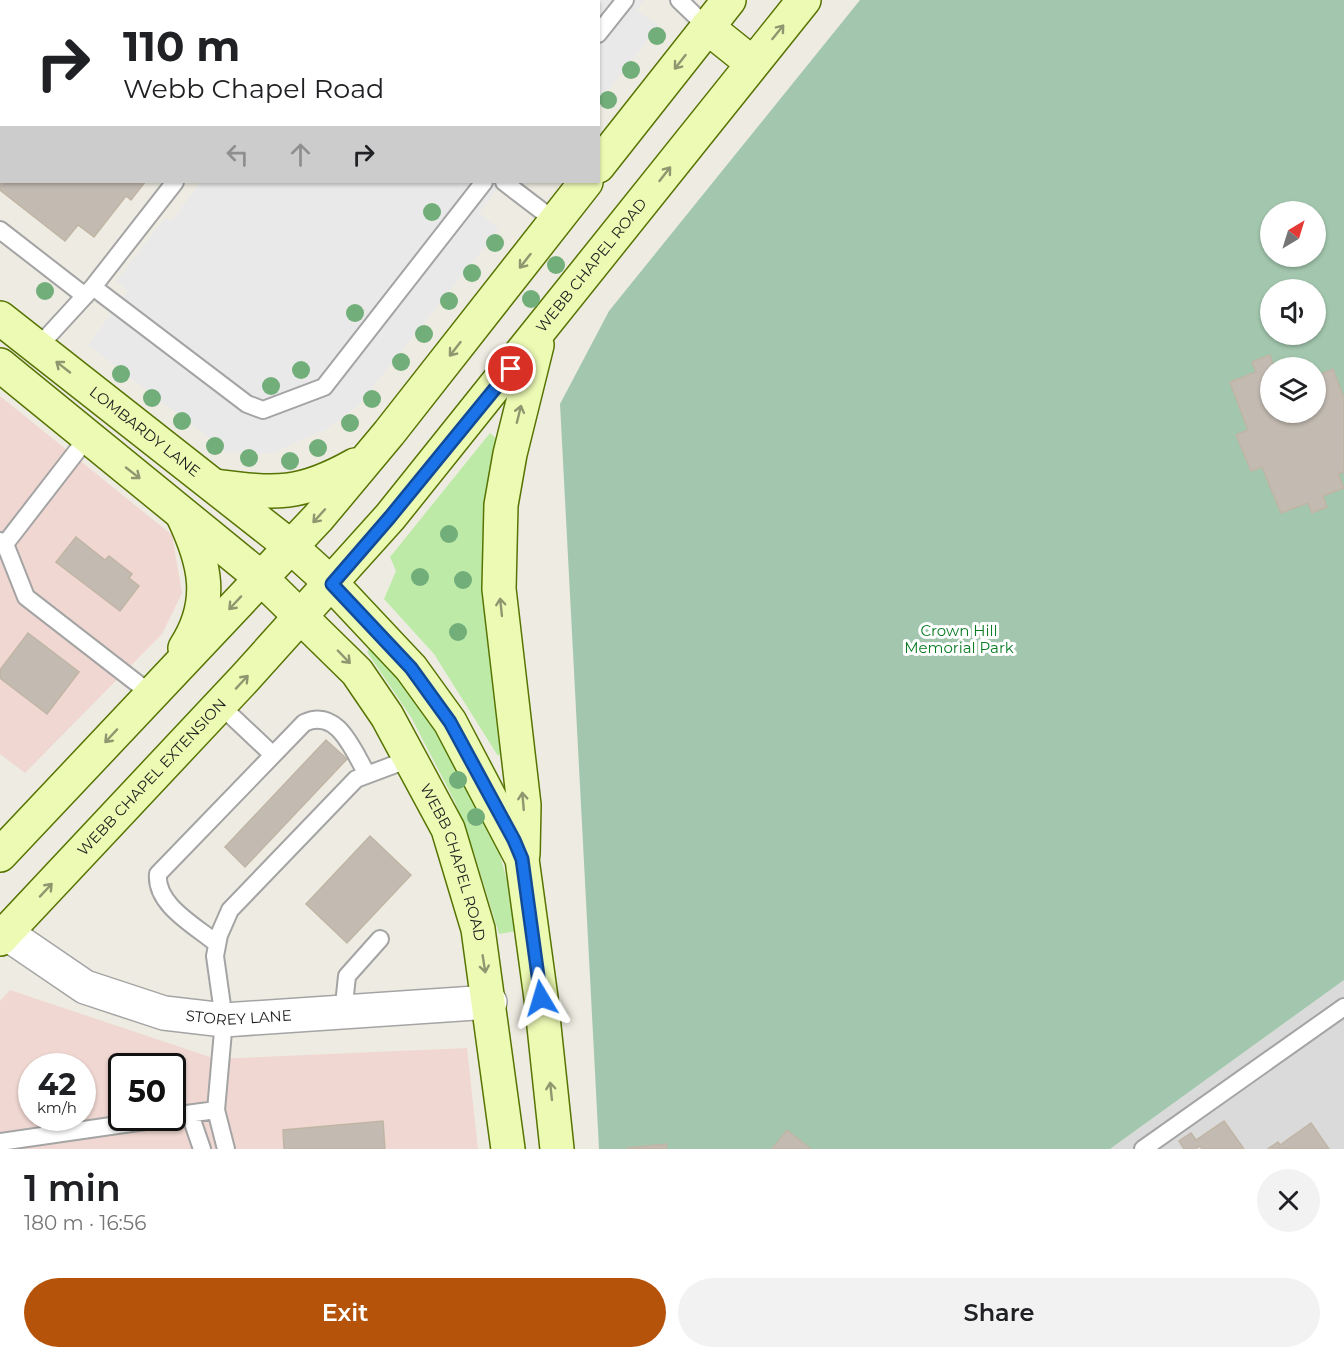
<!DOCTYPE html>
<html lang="en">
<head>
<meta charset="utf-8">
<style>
  :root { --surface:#fff; --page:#f2f2f2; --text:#202124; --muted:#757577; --accent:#b45309 }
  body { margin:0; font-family:Montserrat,sans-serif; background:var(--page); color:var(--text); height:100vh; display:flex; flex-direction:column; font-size:22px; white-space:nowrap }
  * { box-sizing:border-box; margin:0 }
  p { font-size:20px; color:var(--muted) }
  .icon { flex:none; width:33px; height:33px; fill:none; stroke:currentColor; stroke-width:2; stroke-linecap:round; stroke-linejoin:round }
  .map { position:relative; height:1149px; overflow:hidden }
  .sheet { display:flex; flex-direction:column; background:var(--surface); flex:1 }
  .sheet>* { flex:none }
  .guide { position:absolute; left:0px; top:0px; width:600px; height:183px; box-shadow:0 2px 4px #0004; background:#fff; color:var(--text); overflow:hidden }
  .needle { width:39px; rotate:38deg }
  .tools { position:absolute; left:1260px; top:201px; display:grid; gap:12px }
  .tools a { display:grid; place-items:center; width:66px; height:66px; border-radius:50%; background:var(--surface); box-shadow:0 2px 4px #0004; font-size:30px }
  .speed { position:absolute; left:18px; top:1053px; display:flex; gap:12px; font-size:30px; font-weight:700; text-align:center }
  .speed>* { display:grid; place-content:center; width:78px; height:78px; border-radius:50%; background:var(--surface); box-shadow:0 2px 4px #0004; line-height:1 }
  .speed small { font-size:15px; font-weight:400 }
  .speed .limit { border:3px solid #111; border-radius:9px; background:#fff; color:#111 }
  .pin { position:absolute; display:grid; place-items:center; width:51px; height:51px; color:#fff; margin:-26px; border:3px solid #fff; border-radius:50%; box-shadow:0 2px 6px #0007 }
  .me { position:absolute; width:66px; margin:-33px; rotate:353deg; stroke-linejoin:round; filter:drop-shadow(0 0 4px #0008) }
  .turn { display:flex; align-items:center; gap:21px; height:126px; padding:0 24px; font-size:27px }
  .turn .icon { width:78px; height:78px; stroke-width:2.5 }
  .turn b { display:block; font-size:42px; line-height:51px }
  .lanes { display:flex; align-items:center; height:57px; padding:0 24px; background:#0003; justify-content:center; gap:30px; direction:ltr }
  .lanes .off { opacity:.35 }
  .round { display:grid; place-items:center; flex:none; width:63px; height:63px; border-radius:32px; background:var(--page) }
  .head { display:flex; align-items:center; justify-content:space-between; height:102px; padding:0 24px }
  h1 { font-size:36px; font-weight:600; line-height:45px }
  .cta { display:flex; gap:12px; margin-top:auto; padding:12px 24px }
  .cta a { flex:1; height:69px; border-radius:36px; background:var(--accent); color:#fff; font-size:24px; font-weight:600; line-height:69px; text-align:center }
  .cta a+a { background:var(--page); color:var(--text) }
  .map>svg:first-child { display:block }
  .residential { fill:#dbdada }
  .commercial { fill:#f0d7d1; fill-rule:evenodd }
  .grass { fill:#beeaa7 }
  .cemetery { fill:#a3c7ae; fill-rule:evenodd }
  .parking { fill:#e9e9e9 }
  .building { fill:#c3bbb2; stroke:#c0b5a4; stroke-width:1.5 }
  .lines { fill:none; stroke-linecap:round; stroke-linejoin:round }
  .lane-casing { stroke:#a4a4a4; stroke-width:20 }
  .street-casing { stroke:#a4a4a4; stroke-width:36 }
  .secondary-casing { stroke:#577403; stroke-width:36 }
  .lane { stroke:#fff; stroke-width:16 }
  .street { stroke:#fff; stroke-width:33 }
  .secondary { stroke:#ecfab4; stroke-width:33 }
  .tree { fill:#71ae7a }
  .oneway { stroke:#8f9770 }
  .route-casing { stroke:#114b97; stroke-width:15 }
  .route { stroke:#1a73e8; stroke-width:10 }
  .labels { text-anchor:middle; stroke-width:6; stroke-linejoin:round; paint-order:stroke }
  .street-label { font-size:15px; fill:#1d1d1d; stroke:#fff }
  .park-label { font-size:15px; fill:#0a7c24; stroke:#fff }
</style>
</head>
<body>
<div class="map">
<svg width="1344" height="1149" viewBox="0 0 1344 1149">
  <rect width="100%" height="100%" fill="#eeece2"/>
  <path class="residential" d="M 1344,980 L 1344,1149 L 1110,1149 Z"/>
  <path class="commercial" d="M 0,396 L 172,535 L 182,593 L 162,634 L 25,773 L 0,754 Z
    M 10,990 L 216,1059 L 467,1048 L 478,1149 L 0,1149 L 0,1001 ZM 32,1066 L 82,1066 L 82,1118 L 32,1118 ZM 122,1066 L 172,1066 L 172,1118 L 122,1118 Z"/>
  <path class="grass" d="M 490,433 L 500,442 L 483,526 L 503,752 L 498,756 L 434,654 L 384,599 L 396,571 L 390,557 Z
    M 370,648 L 400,680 L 445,742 L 488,813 L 518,919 L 517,931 L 499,934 L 475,856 L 455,802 L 411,717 L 367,652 Z"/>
  <path class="cemetery" d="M 860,0 L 1344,0 L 1344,980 L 1110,1149 L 599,1149 L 560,404 L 609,311 ZM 1270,212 L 1316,212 L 1316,256 L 1270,256 ZM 1270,290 L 1316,290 L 1316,334 L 1270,334 ZM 1270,368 L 1316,368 L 1316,412 L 1270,412 Z"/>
  <path class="parking" d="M 262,0 L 644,0 L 637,10 L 659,26 L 599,102 L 598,2 Z
    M 201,182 L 503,182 L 479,213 L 499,229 L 357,407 L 327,429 L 270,454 L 227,452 L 88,345 L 128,291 L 116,281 L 165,218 L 171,221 Z"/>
  <path class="building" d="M 0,0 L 219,2 L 2,2 L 2,182 L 145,182 L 131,200 L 126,196 L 94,237 L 78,225 L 65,241 L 0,190 Z
    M 1270,355 L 1273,365 L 1293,357 L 1297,368 L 1270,368 L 1270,412 L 1316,412 L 1316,376 L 1333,369 L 1344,398 L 1344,472 L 1338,474 L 1344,488 L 1323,496 L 1327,507 L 1312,513 L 1308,503 L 1281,513 L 1262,467 L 1251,471 L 1236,435 L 1248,430 L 1230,382 L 1256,372 L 1252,362 Z
    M 76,537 L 105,560 L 109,556 L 132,574 L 129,578 L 139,586 L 120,611 L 56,562 Z
    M 28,633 L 79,672 L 47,714 L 0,678 L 0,670 Z
    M 326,740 L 347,759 L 245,867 L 225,847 Z
    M 370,836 L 411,875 L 347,943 L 306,904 Z
    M 383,1121 L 385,1149 L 284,1149 L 283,1130 Z
    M 1224,1121 L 1244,1149 L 1202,1149 L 1200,1146 L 1195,1149 L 1184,1149 L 1179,1141 L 1191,1133 L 1196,1140 Z
    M 1311,1123 L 1329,1149 L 1269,1148 L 1278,1142 L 1280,1145 Z
    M 787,1130 L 811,1149 L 772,1149 Z
    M 667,1144 L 666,1149 L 626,1148 Z"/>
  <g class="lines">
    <defs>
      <path id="lane" d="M 679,0 L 707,27
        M 312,2 L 313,0
        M 598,34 L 625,0
        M 504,182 L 555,221
        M 0,230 L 85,296
        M 93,287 L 247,404 L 263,410 L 324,387 L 484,182
        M 38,347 L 93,287 L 175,182
        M 0,541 L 5,544 L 26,597 L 151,694
        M 5,544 L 87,438
        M 220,705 L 272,754
        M 217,944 C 196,926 155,905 158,874 L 304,723 C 338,707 353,751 367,774
        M 343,1014 L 347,976 L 380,939
        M 216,1110 L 226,1149
        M 190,1114 L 202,1149
        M 172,1116 L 216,1110 L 224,1020 L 215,956 L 219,935 L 230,910 L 356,779 L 412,758
        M 0,1142 L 166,1118
        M 1143,1149 L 1344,1007"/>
      <g id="street">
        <path id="s1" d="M 6,933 L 85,987 L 164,1013 L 224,1020 L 490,1002"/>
      </g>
      <g id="secondary">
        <path d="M 707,27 L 752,63"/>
        <path d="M 598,166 L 729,0"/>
        <path id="s2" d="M 0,318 L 290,546 L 332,584 L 411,668 L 450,722 L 522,859 L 541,998 L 557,1149"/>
        <path id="s3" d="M 0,365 L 260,577 L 357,672 L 387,716 L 448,829 L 478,929 L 508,1149"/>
        <path d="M 215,486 C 276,494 300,496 355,465"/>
        <path d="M 183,516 C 205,562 215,602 185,648"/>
        <path d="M 523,854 L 524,805 L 499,589 L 501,505 L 510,454 L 537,345"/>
        <path d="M 0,855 L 318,518 L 389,433 L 586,182"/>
        <path id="s4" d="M 0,939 L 245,678 L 390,517 L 804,0"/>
      </g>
    </defs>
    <use href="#lane" class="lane-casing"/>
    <use href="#street" class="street-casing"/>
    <use href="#secondary" class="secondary-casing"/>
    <use href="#lane" class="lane"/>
    <use href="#street" class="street"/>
    <use href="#secondary" class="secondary"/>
  </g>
  <g class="tree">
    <circle cx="657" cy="36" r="9"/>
    <circle cx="631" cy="70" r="9"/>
    <circle cx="608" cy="100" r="9"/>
    <circle cx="432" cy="212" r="9"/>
    <circle cx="495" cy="243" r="9"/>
    <circle cx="556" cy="265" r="9"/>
    <circle cx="472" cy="273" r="9"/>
    <circle cx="45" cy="291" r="9"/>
    <circle cx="531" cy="299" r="9"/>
    <circle cx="449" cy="301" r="9"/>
    <circle cx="355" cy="313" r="9"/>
    <circle cx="424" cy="334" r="9"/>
    <circle cx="401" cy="362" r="9"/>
    <circle cx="301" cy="370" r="9"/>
    <circle cx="121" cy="374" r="9"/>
    <circle cx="271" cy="386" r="9"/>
    <circle cx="152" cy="398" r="9"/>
    <circle cx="372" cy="399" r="9"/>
    <circle cx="182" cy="421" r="9"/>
    <circle cx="350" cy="423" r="9"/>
    <circle cx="215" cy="446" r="9"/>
    <circle cx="318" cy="448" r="9"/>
    <circle cx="249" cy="458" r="9"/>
    <circle cx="290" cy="461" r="9"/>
    <circle cx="449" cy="534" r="9"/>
    <circle cx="420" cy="577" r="9"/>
    <circle cx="463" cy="580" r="9"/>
    <circle cx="458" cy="632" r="9"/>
    <circle cx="458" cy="780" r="9"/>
    <circle cx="476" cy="817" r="9"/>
  </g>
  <defs><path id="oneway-shaft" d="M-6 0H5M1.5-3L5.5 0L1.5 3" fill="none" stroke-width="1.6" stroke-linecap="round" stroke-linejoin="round" transform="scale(1.5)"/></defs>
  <g class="oneway">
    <use href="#oneway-shaft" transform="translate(778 32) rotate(-51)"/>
    <use href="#oneway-shaft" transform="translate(680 62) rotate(128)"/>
    <use href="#oneway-shaft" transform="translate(665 174) rotate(-52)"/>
    <use href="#oneway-shaft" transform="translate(525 261) rotate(128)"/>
    <use href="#oneway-shaft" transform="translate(455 349) rotate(128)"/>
    <use href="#oneway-shaft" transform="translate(63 367) rotate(-142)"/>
    <use href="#oneway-shaft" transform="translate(519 414) rotate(-76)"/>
    <use href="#oneway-shaft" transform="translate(133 473) rotate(38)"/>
    <use href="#oneway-shaft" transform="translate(319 516) rotate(132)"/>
    <use href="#oneway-shaft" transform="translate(235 603) rotate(133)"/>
    <use href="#oneway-shaft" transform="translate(501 607) rotate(-96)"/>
    <use href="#oneway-shaft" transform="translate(344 657) rotate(46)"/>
    <use href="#oneway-shaft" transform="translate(242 682) rotate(-47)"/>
    <use href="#oneway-shaft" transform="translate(111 736) rotate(133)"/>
    <use href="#oneway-shaft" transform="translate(523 801) rotate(-95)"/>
    <use href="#oneway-shaft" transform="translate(46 890) rotate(-47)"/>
    <use href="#oneway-shaft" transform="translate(484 964) rotate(81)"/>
    <use href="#oneway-shaft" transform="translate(551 1091) rotate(-96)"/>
  </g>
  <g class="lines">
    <defs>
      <path id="route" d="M 511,369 L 390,517 L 332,584 L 411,668 L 450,722 L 514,840 L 522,859 L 541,998"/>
    </defs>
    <use href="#route" class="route-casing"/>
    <use href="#route" class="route"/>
  </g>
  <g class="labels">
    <g class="street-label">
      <text dy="5" stroke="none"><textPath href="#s4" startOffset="897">WEBB CHAPEL ROAD</textPath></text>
      <text dy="5" stroke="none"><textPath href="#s2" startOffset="184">LOMBARDY LANE</textPath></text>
      <text dy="5" stroke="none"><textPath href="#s4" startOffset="222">WEBB CHAPEL EXTENSION</textPath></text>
      <text dy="5" stroke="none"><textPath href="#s3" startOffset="686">WEBB CHAPEL ROAD</textPath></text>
      <text dy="5" stroke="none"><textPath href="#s1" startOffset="254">STOREY LANE</textPath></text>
    </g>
    <g class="park-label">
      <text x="959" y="636">Crown Hill<tspan x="959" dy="17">Memorial Park</tspan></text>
    </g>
  </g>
</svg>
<div class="tools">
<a><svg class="needle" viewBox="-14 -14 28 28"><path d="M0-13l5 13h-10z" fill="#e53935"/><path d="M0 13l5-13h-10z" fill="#757577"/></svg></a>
<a><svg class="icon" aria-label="sound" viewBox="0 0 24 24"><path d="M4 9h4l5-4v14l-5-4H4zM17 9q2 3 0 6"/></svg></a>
<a><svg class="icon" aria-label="layers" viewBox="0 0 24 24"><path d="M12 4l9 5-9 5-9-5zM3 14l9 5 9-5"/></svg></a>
</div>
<div class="speed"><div>42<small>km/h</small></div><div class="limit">50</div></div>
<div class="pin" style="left:511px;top:369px;background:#d93025"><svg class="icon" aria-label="arrive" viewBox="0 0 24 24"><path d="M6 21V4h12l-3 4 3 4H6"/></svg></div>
<svg class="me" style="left:541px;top:998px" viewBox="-20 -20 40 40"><path d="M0-17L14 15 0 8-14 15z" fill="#1a73e8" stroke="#fff" stroke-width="4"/></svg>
<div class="guide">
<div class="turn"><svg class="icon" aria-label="right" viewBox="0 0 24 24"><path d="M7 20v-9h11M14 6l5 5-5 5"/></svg><div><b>110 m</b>Webb Chapel Road</div></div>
<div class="lanes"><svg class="icon off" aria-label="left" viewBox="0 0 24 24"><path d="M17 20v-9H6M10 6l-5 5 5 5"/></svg><svg class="icon off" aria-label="ahead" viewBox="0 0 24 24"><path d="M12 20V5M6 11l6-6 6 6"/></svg><svg class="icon" aria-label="right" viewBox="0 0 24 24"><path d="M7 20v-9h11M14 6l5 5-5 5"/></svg></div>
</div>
</div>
<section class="sheet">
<div class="head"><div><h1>1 min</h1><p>180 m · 16:56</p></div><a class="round"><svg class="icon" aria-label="close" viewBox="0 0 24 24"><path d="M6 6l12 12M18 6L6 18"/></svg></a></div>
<div class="cta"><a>Exit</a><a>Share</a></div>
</section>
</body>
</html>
